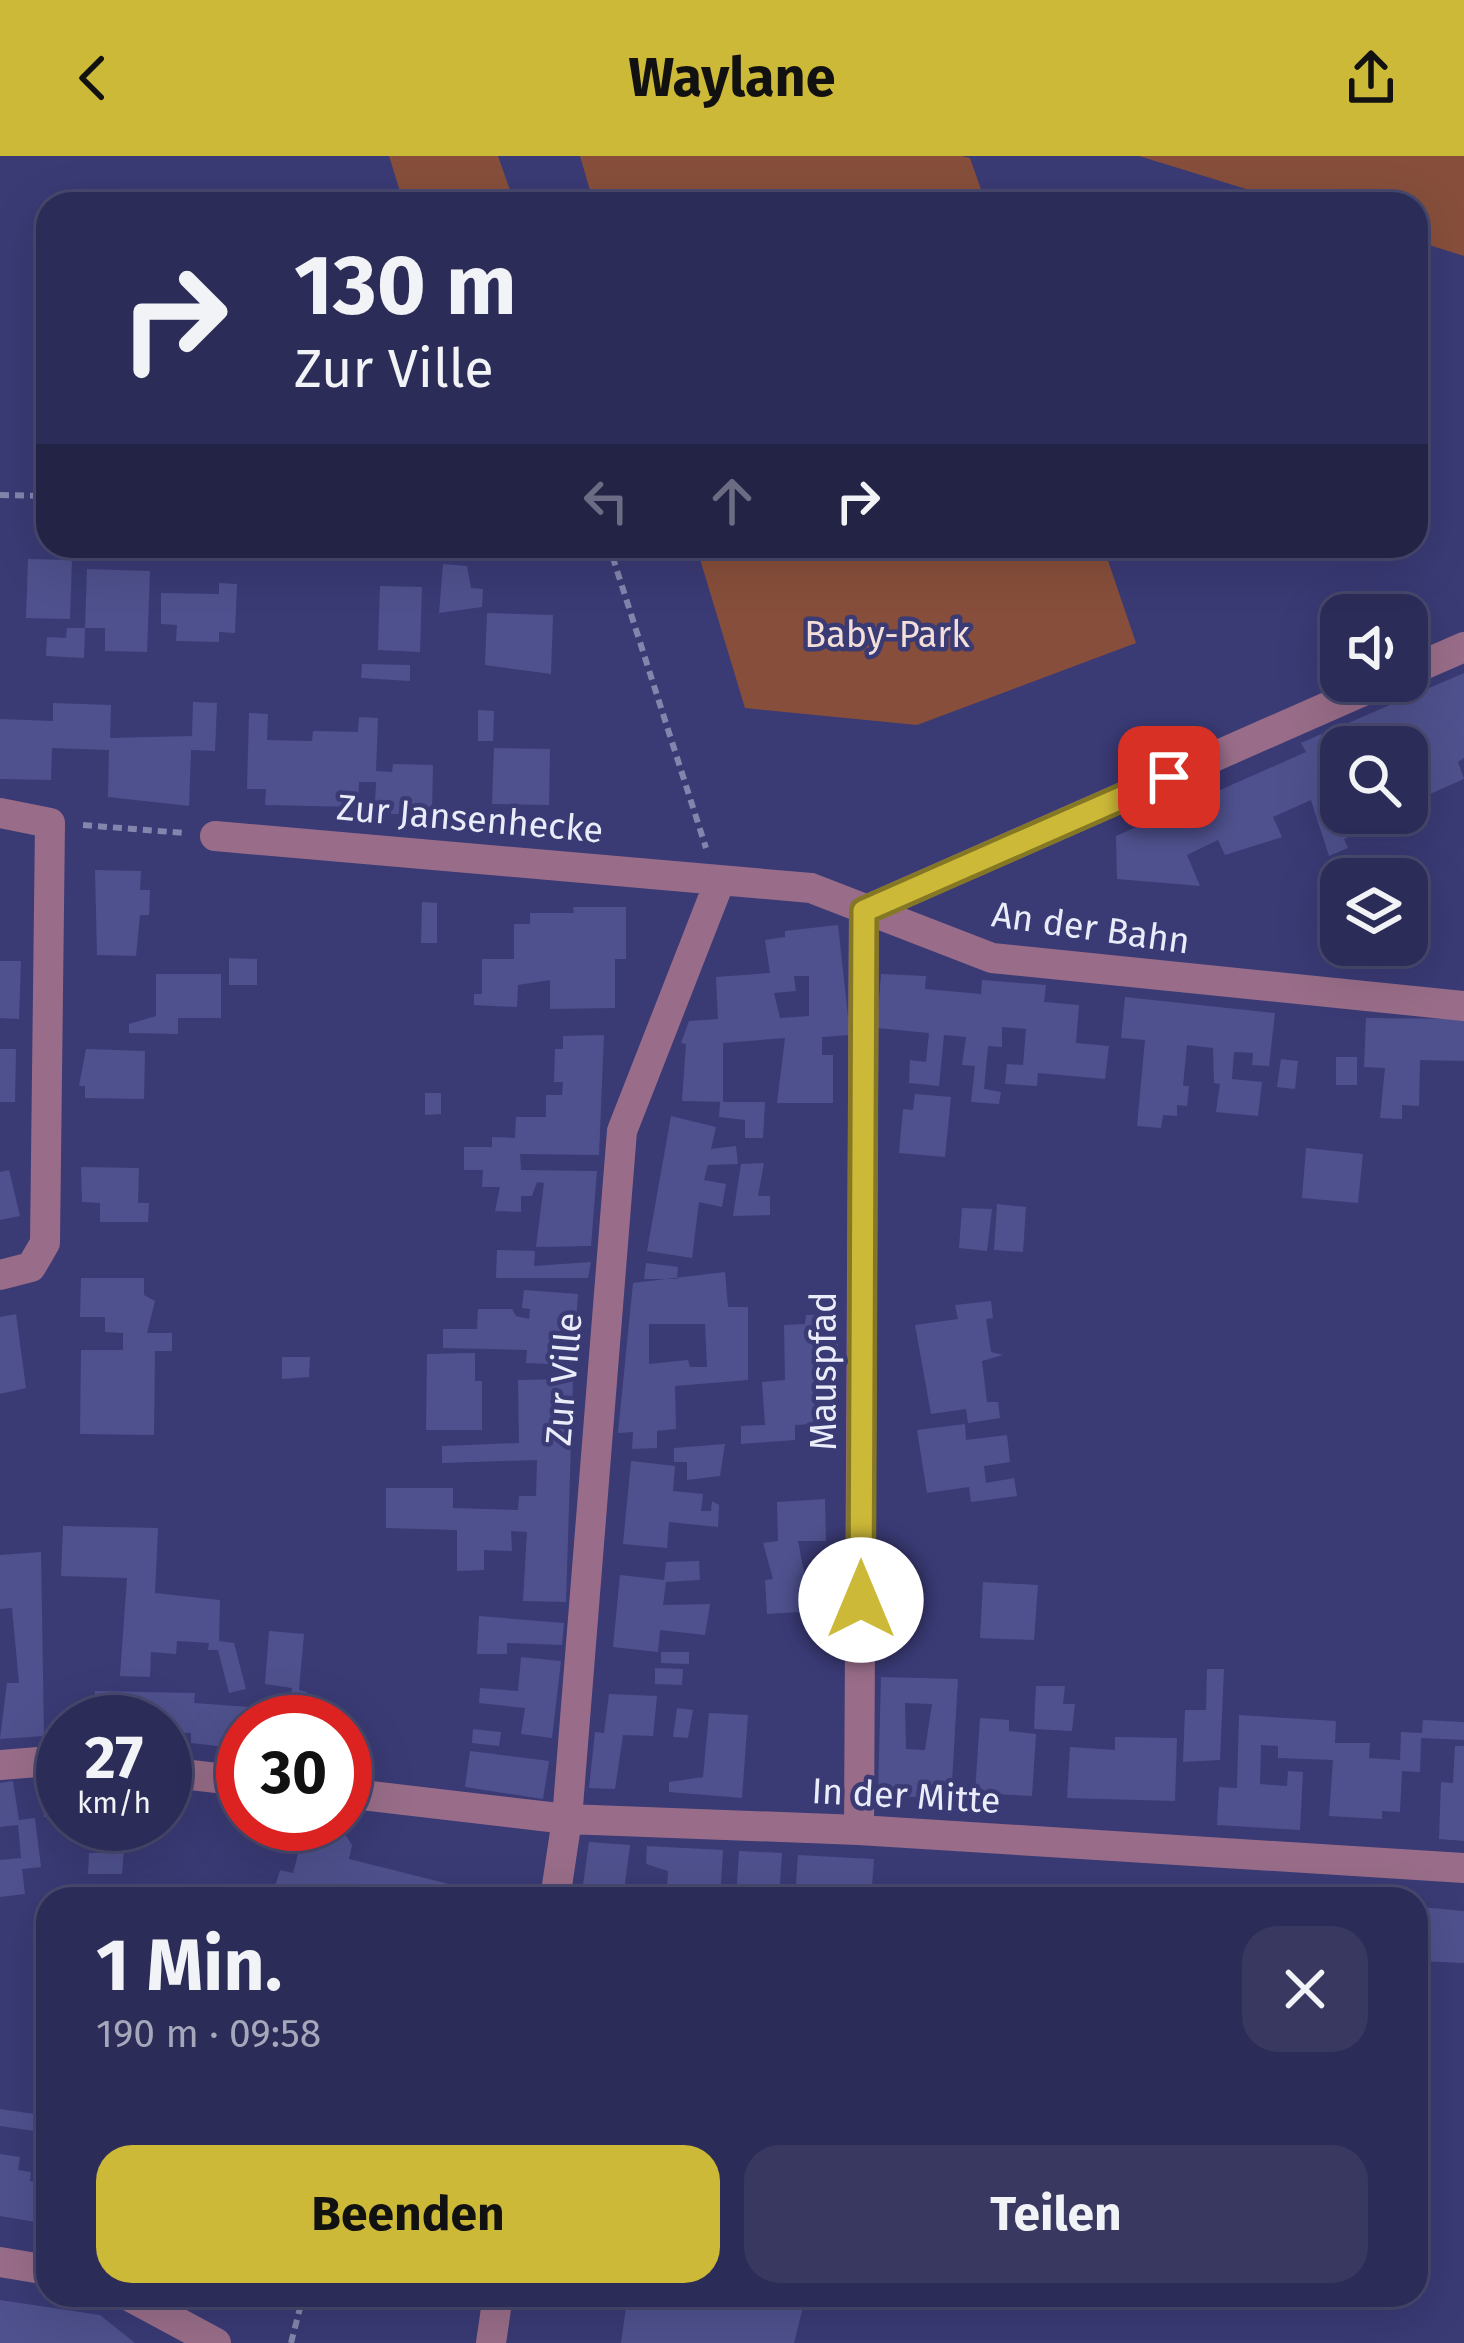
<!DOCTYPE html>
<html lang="de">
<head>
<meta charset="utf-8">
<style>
  :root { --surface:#2c2c58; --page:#383861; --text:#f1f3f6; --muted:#a6a7ba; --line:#48486e; --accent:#cdb938 }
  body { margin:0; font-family:"Fira Sans",sans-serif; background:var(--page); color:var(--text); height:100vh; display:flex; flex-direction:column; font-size:45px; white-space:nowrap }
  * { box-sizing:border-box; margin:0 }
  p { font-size:39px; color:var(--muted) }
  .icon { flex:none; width:66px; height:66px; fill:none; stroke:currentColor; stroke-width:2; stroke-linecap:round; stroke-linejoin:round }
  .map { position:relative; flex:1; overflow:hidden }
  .drawer { position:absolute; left:36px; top:1731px; width:1392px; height:420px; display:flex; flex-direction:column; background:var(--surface); border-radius:36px; box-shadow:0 12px 48px #0002,0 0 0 3px var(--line) }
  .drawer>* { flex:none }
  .hud { position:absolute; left:36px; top:36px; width:1392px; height:366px; border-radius:36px; box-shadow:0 12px 48px #0002,0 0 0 3px var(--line); background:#2c2c58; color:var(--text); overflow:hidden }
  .fabs { position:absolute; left:1320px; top:438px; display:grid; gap:24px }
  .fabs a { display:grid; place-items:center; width:108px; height:108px; border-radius:24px; background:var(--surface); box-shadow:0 12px 48px #0002,0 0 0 3px var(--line); font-size:60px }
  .speed { position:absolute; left:36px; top:1539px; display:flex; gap:24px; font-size:60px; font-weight:700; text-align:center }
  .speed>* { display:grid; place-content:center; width:156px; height:156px; border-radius:50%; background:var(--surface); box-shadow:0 12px 48px #0002,0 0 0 3px var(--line); line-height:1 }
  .speed small { font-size:30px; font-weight:400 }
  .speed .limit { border:18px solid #d22; background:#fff; color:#111 }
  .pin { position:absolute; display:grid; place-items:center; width:102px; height:102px; color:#fff; margin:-51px; border-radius:24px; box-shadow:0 6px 18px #0006 }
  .me { position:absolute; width:132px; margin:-66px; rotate:0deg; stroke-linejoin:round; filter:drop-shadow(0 0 9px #0008) }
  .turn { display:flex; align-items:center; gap:42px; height:252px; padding:0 60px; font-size:54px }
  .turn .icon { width:156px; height:156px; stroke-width:2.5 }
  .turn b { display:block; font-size:84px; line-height:102px }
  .lanes { display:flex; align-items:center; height:114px; padding:0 60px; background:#0003; justify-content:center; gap:60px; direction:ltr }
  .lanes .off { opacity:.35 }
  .round { display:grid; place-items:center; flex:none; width:126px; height:126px; border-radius:36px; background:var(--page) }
  .summary { display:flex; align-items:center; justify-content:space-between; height:204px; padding:0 60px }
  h1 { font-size:72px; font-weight:700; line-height:90px }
  .action { display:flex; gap:24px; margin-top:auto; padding:24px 60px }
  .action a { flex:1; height:138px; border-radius:36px; background:var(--accent); color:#111; font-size:48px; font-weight:700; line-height:138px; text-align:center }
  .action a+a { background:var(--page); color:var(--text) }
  header { display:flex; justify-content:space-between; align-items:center; height:156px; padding:0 60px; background:var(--accent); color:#111; font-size:54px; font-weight:700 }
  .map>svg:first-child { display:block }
  .green { fill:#874f3b }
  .building { fill:#4f518e; fill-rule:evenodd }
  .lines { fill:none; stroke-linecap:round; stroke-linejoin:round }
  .path { stroke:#8485ad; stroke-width:6; stroke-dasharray:9 6; stroke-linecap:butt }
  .minor { stroke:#996d89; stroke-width:30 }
  .route-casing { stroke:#857824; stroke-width:30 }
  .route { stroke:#cdb938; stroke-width:21 }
  .labels { text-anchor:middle; stroke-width:9; stroke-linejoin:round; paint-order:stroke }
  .park-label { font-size:36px; fill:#f3dfd8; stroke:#3a3a75 }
  .street-label { font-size:36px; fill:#eaecfa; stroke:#3a3a75 }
</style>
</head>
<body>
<header><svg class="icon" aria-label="back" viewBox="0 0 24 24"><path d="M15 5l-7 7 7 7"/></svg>Waylane<svg class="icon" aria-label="share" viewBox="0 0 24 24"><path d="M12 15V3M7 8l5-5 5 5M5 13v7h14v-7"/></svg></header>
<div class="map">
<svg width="1464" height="2187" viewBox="0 0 1464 2187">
  <rect width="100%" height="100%" fill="#3a3a75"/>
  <path class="green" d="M 389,0 L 498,0 L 515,48 L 404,48 Z
    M 580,0 L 961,0 L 970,2 L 986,48 L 594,48 Z
    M 1139,0 L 1464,0 L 1464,100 L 1416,85 L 1416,48 L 1295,48 Z
    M 696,390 L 1103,390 L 1136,487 L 917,569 L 745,552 Z"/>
  <path class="building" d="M 28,403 L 72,404 L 70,463 L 26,462 Z
    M 443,408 L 467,410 L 471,432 L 483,433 L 482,451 L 439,457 Z
    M 87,413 L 150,415 L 147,496 L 105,495 L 105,472 L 85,472 Z
    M 219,427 L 237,428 L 235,477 L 219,476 L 219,486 L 176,485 L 177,469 L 161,468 L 161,437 L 219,438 Z
    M 380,430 L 422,431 L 420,496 L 378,494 Z
    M 487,457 L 553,459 L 551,518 L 485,509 Z
    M 67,472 L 85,472 L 84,502 L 46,500 L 47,481 L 66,482 Z
    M 362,508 L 410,509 L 410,525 L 361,522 Z
    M 1464,517 L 1464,602 L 1458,606 L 1464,623 L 1430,638 L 1420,617 L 1407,621 L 1407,591 L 1340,591 L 1332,574 Z
    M 193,546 L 217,547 L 215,595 L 191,594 L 189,650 L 108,641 L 109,594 L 52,592 L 51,624 L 0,623 L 0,563 L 53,565 L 53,547 L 111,549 L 110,582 L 192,580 Z
    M 478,554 L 494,555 L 493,585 L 478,585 Z
    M 249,557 L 268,558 L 267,584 L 312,585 L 313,575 L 358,576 L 359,561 L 378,562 L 376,615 L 392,616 L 393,608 L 433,609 L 432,658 L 391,658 L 391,648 L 375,648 L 376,626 L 359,626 L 358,651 L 265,649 L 266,633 L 247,633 Z
    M 1321,578 L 1341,635 L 1341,657 L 1396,657 L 1400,666 L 1380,675 L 1373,660 L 1366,664 L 1369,670 L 1344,683 L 1348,692 L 1329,700 L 1311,644 L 1273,661 L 1282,681 L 1225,699 L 1218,684 L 1187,699 L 1200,730 L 1117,723 L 1116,680 L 1306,596 L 1301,587 Z
    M 494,592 L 550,593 L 549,649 L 492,648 Z
    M 95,714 L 141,715 L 140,734 L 150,734 L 149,759 L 140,759 L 136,800 L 97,799 Z
    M 422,746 L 437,747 L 437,787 L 421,787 Z
    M 573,751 L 626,751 L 626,803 L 615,803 L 615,852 L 550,853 L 550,824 L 518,829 L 517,851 L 474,849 L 474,838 L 482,838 L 482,803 L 514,803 L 514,768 L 530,768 L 530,757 L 574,757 Z
    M 838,769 L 850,879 L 822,881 L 822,899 L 833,899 L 833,947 L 777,947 L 785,882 L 723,887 L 723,946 L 682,945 L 686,888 L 681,887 L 689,865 L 718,863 L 716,821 L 770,817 L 765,784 L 785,781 L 785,775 ZM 794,820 L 809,820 L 809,860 L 780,862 L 774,837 L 796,835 Z
    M 229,802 L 257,803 L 257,829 L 229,829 Z
    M 0,805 L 21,805 L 19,863 L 0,862 Z
    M 156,818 L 221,818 L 221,862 L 178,862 L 178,878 L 129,877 L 129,868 L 156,860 Z
    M 881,818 L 926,820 L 925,833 L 981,838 L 982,824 L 1046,829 L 1044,846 L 1079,849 L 1076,887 L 1109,890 L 1105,923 L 1038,917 L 1037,930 L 1005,928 L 1007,908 L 1023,909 L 1026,873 L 1002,871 L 1002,891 L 988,890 L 984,933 L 1001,936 L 999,948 L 971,946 L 975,910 L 962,909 L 966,881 L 944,879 L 939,930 L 909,927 L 910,904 L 926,906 L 929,877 L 877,872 Z
    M 1125,841 L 1275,857 L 1269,910 L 1252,909 L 1253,897 L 1234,896 L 1232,923 L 1262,926 L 1258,960 L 1216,956 L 1220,928 L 1214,927 L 1213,892 L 1187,889 L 1183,930 L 1189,930 L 1187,950 L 1177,949 L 1177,960 L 1163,959 L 1161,972 L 1137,970 L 1145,884 L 1121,882 Z
    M 1366,862 L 1464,863 L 1464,905 L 1420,904 L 1419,950 L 1402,949 L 1402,963 L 1380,962 L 1385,912 L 1364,911 Z
    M 604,879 L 599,999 L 520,998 L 521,1014 L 597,1015 L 591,1090 L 536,1091 L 544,1027 L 537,1026 L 532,1040 L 521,1040 L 521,1056 L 495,1055 L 500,1031 L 482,1031 L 483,1014 L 464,1014 L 464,991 L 492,991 L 492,981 L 515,982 L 516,961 L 546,961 L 546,939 L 562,939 L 563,926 L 554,926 L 555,893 L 563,893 L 563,880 Z
    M 0,893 L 16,893 L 15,946 L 0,946 Z
    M 86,893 L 145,895 L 144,943 L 85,942 L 85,930 L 79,930 Z
    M 1336,901 L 1357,901 L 1357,929 L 1336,929 Z
    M 1281,903 L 1298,905 L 1295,933 L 1277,931 Z
    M 425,937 L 441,937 L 441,958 L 425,959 Z
    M 915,938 L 951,941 L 945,1001 L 899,997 L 903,953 L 913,954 Z
    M 720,946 L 765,946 L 763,982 L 745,982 L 745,964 L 719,961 Z
    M 671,960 L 716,971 L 711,993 L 736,990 L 738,1008 L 708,1009 L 704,1024 L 726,1028 L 722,1051 L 699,1046 L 692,1102 L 647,1095 Z
    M 1306,992 L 1363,998 L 1358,1047 L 1302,1042 Z
    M 764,1007 L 758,1040 L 770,1040 L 770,1059 L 733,1060 L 741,1008 Z
    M 81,1011 L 139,1012 L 138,1047 L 149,1047 L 148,1066 L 100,1066 L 100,1047 L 82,1046 Z
    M 9,1014 L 20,1060 L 0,1064 L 0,1016 Z
    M 997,1048 L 1026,1051 L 1023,1096 L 994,1094 Z
    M 962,1052 L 992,1053 L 987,1095 L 959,1092 Z
    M 497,1094 L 535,1095 L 534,1110 L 591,1106 L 588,1122 L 496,1122 Z
    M 646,1107 L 678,1111 L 677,1123 L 644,1123 Z
    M 725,1116 L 728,1151 L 748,1151 L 748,1224 L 675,1230 L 676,1273 L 657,1275 L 657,1292 L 632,1293 L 633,1276 L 618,1277 L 633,1127 ZM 649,1168 L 705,1168 L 707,1211 L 690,1211 L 688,1204 L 649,1208 Z
    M 81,1122 L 144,1122 L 144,1139 L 155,1145 L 147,1177 L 172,1177 L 172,1195 L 155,1195 L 154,1279 L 80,1278 L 81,1194 L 123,1194 L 123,1177 L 105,1176 L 105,1161 L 80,1161 Z
    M 524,1134 L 578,1138 L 573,1209 L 526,1207 L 527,1194 L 443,1192 L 443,1173 L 477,1173 L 478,1153 L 512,1153 L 516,1160 L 529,1163 L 530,1153 L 522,1152 Z
    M 991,1145 L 993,1162 L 986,1163 L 991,1196 L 1003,1199 L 982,1205 L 987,1246 L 998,1246 L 1000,1262 L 968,1267 L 966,1253 L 931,1258 L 915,1169 L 958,1163 L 955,1149 Z
    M 16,1158 L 26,1232 L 0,1238 L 0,1161 Z
    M 838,1158 L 838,1220 L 826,1221 L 829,1267 L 795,1269 L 795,1284 L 741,1288 L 741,1270 L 765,1269 L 762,1226 L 785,1224 L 784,1169 L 805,1168 L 806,1159 Z
    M 475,1197 L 475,1225 L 482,1225 L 482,1274 L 426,1274 L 427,1198 Z
    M 282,1201 L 310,1201 L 309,1221 L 282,1223 Z
    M 573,1223 L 566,1446 L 523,1445 L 527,1376 L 511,1375 L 512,1395 L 484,1394 L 484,1414 L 457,1415 L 457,1374 L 386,1372 L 386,1332 L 453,1332 L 453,1352 L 518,1354 L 519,1340 L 536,1340 L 537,1304 L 442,1307 L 442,1290 L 519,1287 L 518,1224 Z
    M 965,1268 L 966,1284 L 1007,1279 L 1010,1306 L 984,1310 L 986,1327 L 1014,1322 L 1017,1340 L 971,1346 L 969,1331 L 927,1337 L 917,1274 Z
    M 725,1288 L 720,1320 L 687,1324 L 687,1306 L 674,1306 L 674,1292 Z
    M 631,1305 L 675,1310 L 673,1335 L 703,1338 L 701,1355 L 711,1355 L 712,1345 L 719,1349 L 718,1371 L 669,1366 L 667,1392 L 623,1388 Z
    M 825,1343 L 826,1385 L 798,1385 L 805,1421 L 830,1420 L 832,1454 L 767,1458 L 765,1424 L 773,1423 L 763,1387 L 778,1385 L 777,1346 Z
    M 63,1370 L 158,1372 L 155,1437 L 220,1444 L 219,1485 L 234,1487 L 246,1533 L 229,1537 L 218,1494 L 208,1494 L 209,1487 L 177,1485 L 176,1498 L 151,1496 L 150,1521 L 120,1520 L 127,1422 L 61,1420 Z
    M 41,1396 L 44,1580 L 0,1583 L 7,1527 L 19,1527 L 12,1452 L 0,1453 L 0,1399 Z
    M 699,1405 L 700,1424 L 666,1426 L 663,1449 L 710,1448 L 705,1479 L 660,1474 L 658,1496 L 613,1491 L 620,1419 L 664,1424 L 666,1406 Z
    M 983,1426 L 1038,1429 L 1034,1484 L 980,1482 Z
    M 479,1460 L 564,1467 L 562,1489 L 507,1487 L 507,1498 L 477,1498 Z
    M 269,1475 L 304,1478 L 299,1534 L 307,1536 L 305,1566 L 267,1566 L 269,1549 L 289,1552 L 292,1532 L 265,1528 Z
    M 661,1496 L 689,1496 L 689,1508 L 661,1507 Z
    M 521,1501 L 561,1505 L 552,1582 L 521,1578 L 525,1552 L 479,1547 L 480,1532 L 518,1535 Z
    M 655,1512 L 683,1513 L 682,1529 L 655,1528 Z
    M 1207,1513 L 1224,1513 L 1220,1604 L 1183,1606 L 1185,1554 L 1206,1554 Z
    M 881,1521 L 958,1523 L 951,1643 L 878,1639 ZM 905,1547 L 932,1548 L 925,1594 L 906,1593 Z
    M 1036,1530 L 1065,1530 L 1063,1548 L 1075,1548 L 1072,1575 L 1034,1573 Z
    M 95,1535 L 195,1537 L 194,1547 L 250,1551 L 249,1566 L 243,1566 L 243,1593 L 191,1587 L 191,1577 L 165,1576 L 165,1566 L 94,1566 Z
    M 609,1538 L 657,1540 L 653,1580 L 623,1579 L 615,1633 L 589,1632 L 595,1576 L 604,1577 Z
    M 677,1552 L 693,1554 L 688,1582 L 673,1581 Z
    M 709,1557 L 748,1559 L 742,1642 L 669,1636 L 669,1626 L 703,1621 Z
    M 1239,1559 L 1336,1565 L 1335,1587 L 1370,1587 L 1369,1602 L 1400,1604 L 1401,1576 L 1422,1577 L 1423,1564 L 1464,1566 L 1464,1584 L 1421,1582 L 1420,1616 L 1402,1615 L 1400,1656 L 1382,1655 L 1382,1663 L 1329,1660 L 1333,1604 L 1278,1602 L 1278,1590 L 1261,1589 L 1260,1628 L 1287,1630 L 1288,1615 L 1303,1616 L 1300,1674 L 1217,1669 L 1219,1631 L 1237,1632 Z
    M 980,1562 L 1009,1564 L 1009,1575 L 1036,1578 L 1032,1640 L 975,1637 Z
    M 473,1573 L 501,1576 L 499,1590 L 472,1587 Z
    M 1115,1581 L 1177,1582 L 1175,1645 L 1067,1642 L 1070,1591 L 1115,1594 Z
    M 1455,1590 L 1464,1590 L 1464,1685 L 1439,1683 L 1441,1626 L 1453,1627 Z
    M 470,1595 L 549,1605 L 543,1643 L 465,1631 Z
    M 13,1625 L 19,1664 L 35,1662 L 41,1711 L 22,1713 L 25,1738 L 0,1741 L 0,1704 L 21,1702 L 18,1669 L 0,1671 L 0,1627 Z
    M 63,1625 L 63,1662 L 44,1661 L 43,1626 Z
    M 61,1668 L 91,1668 L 90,1676 L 62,1677 Z
    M 113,1668 L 126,1668 L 122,1718 L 88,1718 L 89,1697 L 104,1697 L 105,1677 L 113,1677 Z
    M 306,1668 L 343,1675 L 352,1689 L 349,1703 L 469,1733 L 468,1743 L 264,1743 L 266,1728 L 275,1731 L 280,1714 L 293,1717 Z
    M 589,1686 L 630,1689 L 623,1743 L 581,1743 Z
    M 647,1690 L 723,1694 L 720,1743 L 667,1734 L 668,1715 L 646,1708 Z
    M 739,1695 L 782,1697 L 779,1743 L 763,1743 L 764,1735 L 748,1733 L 747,1743 L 736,1743 Z
    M 798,1699 L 874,1703 L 871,1743 L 795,1743 Z
    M 1421,1751 L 1464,1755 L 1464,1807 L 1417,1805 Z
    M 1416,1818 L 1420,1818 L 1425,1862 L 1416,1863 Z
    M 0,1953 L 48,1960 L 48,1977 L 0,1970 Z
    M 0,1998 L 20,2001 L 18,2014 L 31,2016 L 30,2025 L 48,2028 L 48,2068 L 0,2060 Z
    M 589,2139 L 806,2139 L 794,2187 L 621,2187 L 626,2151 L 588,2145 Z
    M 0,2144 L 100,2159 L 135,2187 L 0,2187 Z"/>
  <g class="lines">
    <path class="path" d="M 0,339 L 48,340
      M 602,390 L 613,402 L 706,692
      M 83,669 L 184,677
      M 331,2139 L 463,2151
      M 291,2187 L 301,2148 L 326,2139"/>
    <path class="minor" d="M 1407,516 L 1464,491
      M 0,657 L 50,667 L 45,1087 L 31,1111 L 0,1119
      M 215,680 L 811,732 L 992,802 L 1464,850
      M 864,755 L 1386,525
      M 0,1609 L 63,1604
      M 165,1616 L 243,1625
      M 345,1637 L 567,1663 L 859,1674 L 1464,1712
      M 859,1674 L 864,755
      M 555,1743 L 567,1663 L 622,975 L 719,727
      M 0,2106 L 48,2114
      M 127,2139 L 216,2187
      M 491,2187 L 498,2139"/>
  </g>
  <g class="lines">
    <defs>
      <path id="route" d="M 861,1444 L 864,755 L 1169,621"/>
    </defs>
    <use href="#route" class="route-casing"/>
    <use href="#route" class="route"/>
  </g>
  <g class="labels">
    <g class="park-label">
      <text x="887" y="491">Baby-Park</text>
    </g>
    <g class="street-label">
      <text transform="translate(470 662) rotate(5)" y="13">Zur Jansenhecke</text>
      <text transform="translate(1091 771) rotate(8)" y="13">An der Bahn</text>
      <text transform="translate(823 1215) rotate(-90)" y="13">Mauspfad</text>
      <text transform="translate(563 1223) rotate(-85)" y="13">Zur Ville</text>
      <text transform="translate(906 1639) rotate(3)" y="13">In der Mitte</text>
    </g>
  </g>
</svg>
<div class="fabs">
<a><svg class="icon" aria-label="sound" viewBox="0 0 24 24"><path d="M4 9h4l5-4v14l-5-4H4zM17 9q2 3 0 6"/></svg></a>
<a><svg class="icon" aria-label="search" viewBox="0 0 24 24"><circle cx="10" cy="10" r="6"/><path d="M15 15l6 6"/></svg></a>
<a><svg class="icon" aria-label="layers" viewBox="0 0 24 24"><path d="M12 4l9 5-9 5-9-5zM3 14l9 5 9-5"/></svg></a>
</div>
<div class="speed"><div>27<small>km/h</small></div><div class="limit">30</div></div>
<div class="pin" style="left:1169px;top:621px;background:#d93025"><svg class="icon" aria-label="arrive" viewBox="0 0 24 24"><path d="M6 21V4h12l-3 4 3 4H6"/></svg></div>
<svg class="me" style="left:861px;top:1444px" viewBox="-20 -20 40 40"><circle r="19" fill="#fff"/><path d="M0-13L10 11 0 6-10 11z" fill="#cdb938"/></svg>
<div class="hud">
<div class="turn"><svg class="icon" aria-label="right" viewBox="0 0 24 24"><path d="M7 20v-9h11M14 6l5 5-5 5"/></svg><div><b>130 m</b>Zur Ville</div></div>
<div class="lanes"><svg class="icon off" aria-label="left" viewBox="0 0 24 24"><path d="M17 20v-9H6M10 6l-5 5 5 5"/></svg><svg class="icon off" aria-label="ahead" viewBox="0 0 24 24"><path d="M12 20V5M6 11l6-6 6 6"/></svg><svg class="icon" aria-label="right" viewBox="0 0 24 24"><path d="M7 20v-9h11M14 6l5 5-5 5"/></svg></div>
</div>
<section class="drawer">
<div class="summary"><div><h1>1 Min.</h1><p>190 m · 09:58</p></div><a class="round"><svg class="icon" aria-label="close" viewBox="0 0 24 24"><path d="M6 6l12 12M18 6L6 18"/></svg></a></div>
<div class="action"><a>Beenden</a><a>Teilen</a></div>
</section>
</div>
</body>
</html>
